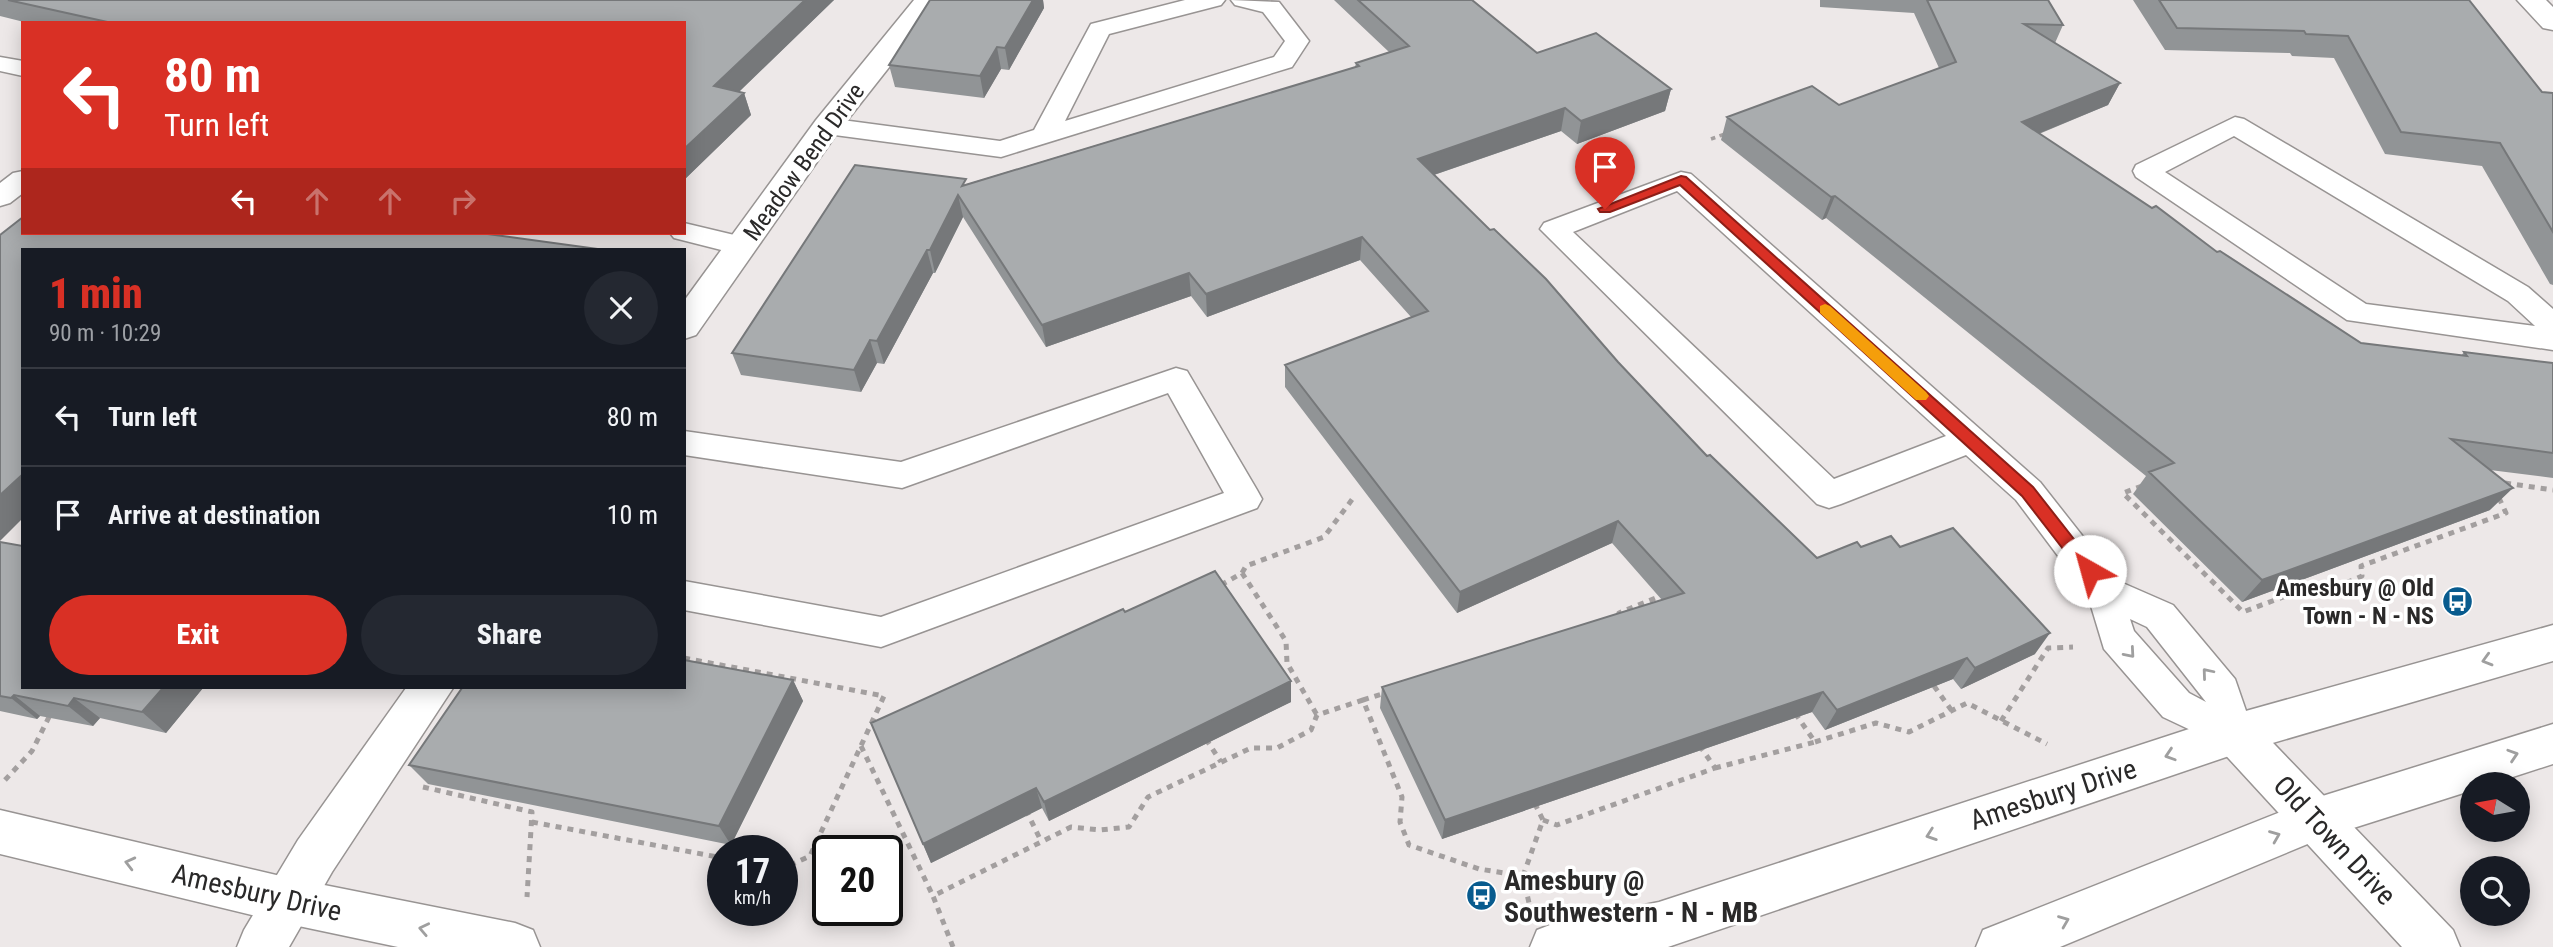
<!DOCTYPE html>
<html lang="en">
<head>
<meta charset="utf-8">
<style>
  :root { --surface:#171b24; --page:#242831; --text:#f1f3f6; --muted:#9ea1a6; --line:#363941; --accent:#d93025 }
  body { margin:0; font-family:"Roboto Condensed",sans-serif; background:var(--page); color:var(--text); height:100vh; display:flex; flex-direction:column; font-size:26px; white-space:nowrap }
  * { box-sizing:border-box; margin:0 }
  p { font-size:23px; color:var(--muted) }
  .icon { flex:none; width:38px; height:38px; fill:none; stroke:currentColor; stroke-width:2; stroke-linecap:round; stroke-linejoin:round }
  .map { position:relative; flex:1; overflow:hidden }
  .sheet { position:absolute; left:21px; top:248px; width:665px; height:441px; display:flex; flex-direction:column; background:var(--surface); border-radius:0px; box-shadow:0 4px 18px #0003 }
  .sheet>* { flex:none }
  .banner { position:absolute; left:21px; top:21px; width:665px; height:214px; border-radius:0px; box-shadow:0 4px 18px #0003; background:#d93025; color:#fff; overflow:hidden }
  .needle { width:46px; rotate:281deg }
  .fabs { position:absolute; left:2460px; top:772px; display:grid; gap:14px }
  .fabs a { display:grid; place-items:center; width:70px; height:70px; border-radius:50%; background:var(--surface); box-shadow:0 4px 18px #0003; font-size:35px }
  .speed { position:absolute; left:707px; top:835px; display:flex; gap:14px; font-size:35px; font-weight:700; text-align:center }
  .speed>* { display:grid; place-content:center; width:91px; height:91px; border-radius:50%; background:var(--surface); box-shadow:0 4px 18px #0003; line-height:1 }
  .speed small { font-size:18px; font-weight:400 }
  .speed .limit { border:4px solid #111; border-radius:10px; background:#fff; color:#111 }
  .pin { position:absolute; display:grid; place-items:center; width:60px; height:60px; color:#fff; margin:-72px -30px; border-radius:50% 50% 50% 0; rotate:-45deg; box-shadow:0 0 7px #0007 }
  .pin .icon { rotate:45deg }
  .me { position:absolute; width:77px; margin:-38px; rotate:322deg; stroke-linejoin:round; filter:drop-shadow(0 0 5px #0008) }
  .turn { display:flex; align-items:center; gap:24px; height:147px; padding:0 28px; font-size:32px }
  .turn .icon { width:91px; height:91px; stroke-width:2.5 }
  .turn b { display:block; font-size:49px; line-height:60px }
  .lanes { display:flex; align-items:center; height:66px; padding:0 28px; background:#0003; justify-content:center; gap:35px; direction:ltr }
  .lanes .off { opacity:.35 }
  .round { display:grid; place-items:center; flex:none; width:74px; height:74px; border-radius:37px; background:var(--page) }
  .overview { display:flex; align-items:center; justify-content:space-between; height:119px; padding:0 28px }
  h1 { font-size:42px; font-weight:800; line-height:52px; color:var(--accent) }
  .action { display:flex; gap:14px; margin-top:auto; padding:14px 28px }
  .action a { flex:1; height:80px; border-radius:42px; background:var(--accent); color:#fff; font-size:28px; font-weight:800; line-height:80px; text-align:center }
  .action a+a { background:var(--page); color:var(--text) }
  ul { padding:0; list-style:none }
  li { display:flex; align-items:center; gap:21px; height:98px; padding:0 28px; border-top:2px solid var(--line) }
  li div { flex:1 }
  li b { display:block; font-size:26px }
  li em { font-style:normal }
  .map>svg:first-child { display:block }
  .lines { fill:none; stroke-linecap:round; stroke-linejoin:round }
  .service-casing { stroke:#989493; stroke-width:3 }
  .minor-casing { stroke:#989493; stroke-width:3 }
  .tertiary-casing { stroke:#989493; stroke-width:3 }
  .path-far1 { stroke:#a39f9f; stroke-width:3.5; stroke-dasharray:4.5 4.5; stroke-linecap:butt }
  .path { stroke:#a39f9f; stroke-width:5; stroke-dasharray:6 6; stroke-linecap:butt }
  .service { fill:#fff; fill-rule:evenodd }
  .minor { fill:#fff; fill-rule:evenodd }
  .tertiary { fill:#fff; fill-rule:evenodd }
  .wall { fill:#919496 }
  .shaded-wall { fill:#76787a }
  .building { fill:#a9acae; stroke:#76787a; stroke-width:2 }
  .oneway { stroke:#9f9f9f }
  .route { fill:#d93025; stroke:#8d1f18; stroke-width:2 }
  .slow { fill:#f59e0b }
  .labels { text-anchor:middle; stroke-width:7; stroke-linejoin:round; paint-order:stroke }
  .street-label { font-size:24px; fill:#2a2929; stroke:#fff }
  .poi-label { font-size:24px; font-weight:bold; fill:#2a2929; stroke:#fff; text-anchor:end }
  .near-street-label { font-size:28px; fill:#2a2929; stroke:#fff }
  .near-poi-label { font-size:28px; font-weight:bold; fill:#2a2929; stroke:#fff; text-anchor:start }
</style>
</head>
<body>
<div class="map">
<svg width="2553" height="947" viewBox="0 0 2553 947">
  <rect width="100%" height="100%" fill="#ede8e8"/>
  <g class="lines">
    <defs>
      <path id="service" d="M 1185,0 L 1225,0 L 1221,5 L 1109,34 L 1065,121 L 1274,57 L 1285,41 L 1263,12 L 1235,5 L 1231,0 L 1279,2 L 1309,41 L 1292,67 L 1001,157 L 827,134 L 818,132 L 814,126 L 818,120 L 827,118 L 1000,141 L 1034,130 L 1091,24 Z
        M 0,57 L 23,61 L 23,76 L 0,71 Z
        M 2235,117 L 2244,119 L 2528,287 L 2553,309 L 2553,350 L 2347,320 L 2136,177 L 2133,171 L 2136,165 ZM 2234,136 L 2508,301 L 2535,326 L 2366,304 L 2165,172 Z
        M 23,171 L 23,193 L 10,203 L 0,206 L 0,183 L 13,173 Z
        M 1681,172 L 1691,174 L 2040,482 L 2118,581 L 2173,605 L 2235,679 L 2254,734 L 2249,746 L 2235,751 L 2163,717 L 2104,649 L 2088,596 L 2016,500 L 1966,455 L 1841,504 L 1829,508 L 1817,504 L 1540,229 L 1544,223 ZM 1677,191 L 1946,436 L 1834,479 L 1573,232 ZM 2130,619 L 2147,627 L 2206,702 L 2189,693 L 2134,631 Z
        M 684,223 L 751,239 L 755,246 L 751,253 L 741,255 L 674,238 L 670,233 L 684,233 Z
        M 1176,368 L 1187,371 L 1257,490 L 1262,499 L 1257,508 L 881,647 L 684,610 L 684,581 L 881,617 L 1224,493 L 1168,393 L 902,488 L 684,455 L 684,431 L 901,462 Z"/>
      <path id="minor" d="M 914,0 L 942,0 L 838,132 L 696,335 L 684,339 L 684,301 L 816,120 Z
        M 2517,0 L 2546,0 L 2553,7 L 2553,30 L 2543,28 Z
        M 406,688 L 453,688 L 332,872 L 289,947 L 237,947 L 244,930 L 298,840 Z
        M 2235,714 L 2251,720 L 2453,930 L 2460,947 L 2402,947 L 2219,748 L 2213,734 L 2219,720 Z"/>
      <path id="tertiary" d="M 2553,625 L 2553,661 L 2235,754 L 1668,947 L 1530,947 L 1537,930 L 1555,923 L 1659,902 L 2235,714 Z
        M 2553,724 L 2553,764 L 2491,784 L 2473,784 L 2473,790 L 2322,838 L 2060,947 L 1976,947 L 1983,930 L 2316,798 Z
        M 0,810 L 289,878 L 515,923 L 533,930 L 540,947 L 398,947 L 289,924 L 0,854 Z"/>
    </defs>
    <use href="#service" class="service-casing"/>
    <use href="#minor" class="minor-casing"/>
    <use href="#tertiary" class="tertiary-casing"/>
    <path class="path-far1" d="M 1711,139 L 1725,134"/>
    <path class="path" d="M 2505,483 L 2553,490
      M 2142,486 L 2123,493 L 2243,612 L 2323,582 L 2337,587 L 2362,576 L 2361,566 L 2506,513 L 2499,498
      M 1242,573 L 1246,566 L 1324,537 L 1354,497
      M 1221,585 L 1242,573 L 1286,641 L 1287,663 L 1317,715
      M 1620,616 L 1619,613 L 1663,595
      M 684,658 L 884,696 L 810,856 L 782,869
      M 1934,686 L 1952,711
      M 1363,700 L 1385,693
      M 2001,721 L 2048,648 L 2073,647
      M 1206,739 L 1221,762
      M 1815,742 L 1876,723 L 1909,732 L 1967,703 L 2047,744
      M 861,746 L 933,896
      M 1715,768 L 1815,742 L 1795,713
      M 5,780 L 32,751 L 51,713
      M 423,787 L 532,812 L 527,897
      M 1026,810 L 1041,841
      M 1543,820 L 1557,825 L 1715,768 L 1700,746
      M 532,822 L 723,858
      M 1523,876 L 1543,820 L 1534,802
      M 953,947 L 933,896 L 1071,827 L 1100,830 L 1129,827 L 1148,797 L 1251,748 L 1277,748 L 1311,730 L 1317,715 L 1363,700 L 1402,797 L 1400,822 L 1409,845 L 1479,869 L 1523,876 L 1529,903"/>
    <use href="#service" class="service"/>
    <use href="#minor" class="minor"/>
    <use href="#tertiary" class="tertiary"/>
  </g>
  <path class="wall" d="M 0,0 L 834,0 L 739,92 L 744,93 L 751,115 L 684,180 L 684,23 L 28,23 L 0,16 Z
    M 930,0 L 1043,0 L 1044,8 L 1009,70 L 1001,69 L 984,98 L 895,87 L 889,65 Z
    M 1334,0 L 1472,0 L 1537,53 L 1671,89 L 1665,111 L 1577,144 L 1561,131 L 1434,175 L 1618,362 L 1707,456 L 1817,558 L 1861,547 L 1900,547 L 2035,654 L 1961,689 L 1953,679 L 1825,730 L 1812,712 L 1442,839 L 1380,708 L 1382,687 L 1662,600 L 1612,543 L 1457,613 L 1285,387 L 1285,365 L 1411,317 L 1360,260 L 1207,317 L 1191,296 L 1046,347 L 963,217 L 935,273 L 933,273 L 884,364 L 877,363 L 861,392 L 741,375 L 732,353 L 967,184 L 1355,67 L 1356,63 L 1389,52 Z
    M 1820,0 L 2048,0 L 2063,25 L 2055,43 L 2120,83 L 2108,105 L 2039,134 L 2217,252 L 2361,343 L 2461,356 L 2464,352 L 2553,363 L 2553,478 L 2490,470 L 2490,510 L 2242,602 L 2133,494 L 2146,476 L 1826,218 L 1822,220 L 1721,140 L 1727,117 L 1839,105 L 1939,68 L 1914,13 L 1820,7 Z
    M 2133,0 L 2469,0 L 2542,92 L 2553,93 L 2553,285 L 2550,284 L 2482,166 L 2385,154 L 2334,58 L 2292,56 L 2290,53 L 2165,50 Z
    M 0,542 L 23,688 L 203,688 L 166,733 L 100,718 L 93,726 L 40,716 L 37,719 L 0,711 Z
    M 1125,612 L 1291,681 L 1291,702 L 1049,821 L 1042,808 L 931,863 L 871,723 Z
    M 793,680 L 803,701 L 731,845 L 428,784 L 409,765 Z"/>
  <path class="shaded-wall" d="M 805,0 L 834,0 L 722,108 L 714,86 Z
    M 1033,0 L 1043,0 L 1044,8 L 1009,70 L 1005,48 Z
    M 997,47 L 1001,69 L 984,98 L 980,76 Z
    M 2120,83 L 2108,105 L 2011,145 L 2022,122 Z
    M 1671,89 L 1665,111 L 1577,144 L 1581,121 Z
    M 744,93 L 751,115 L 684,180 L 684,149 Z
    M 1565,108 L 1561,131 L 1416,181 L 1418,159 Z
    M 958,195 L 963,217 L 935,273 L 930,250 Z
    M 1835,196 L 1826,218 L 1822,220 L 1831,197 Z
    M 1362,237 L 1360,260 L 1207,317 L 1206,294 Z
    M 927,250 L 933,273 L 884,364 L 877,341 Z
    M 1189,273 L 1191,296 L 1046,347 L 1042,325 Z
    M 870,340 L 877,363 L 861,392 L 854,370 Z
    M 23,474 L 23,518 L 0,541 L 0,495 Z
    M 2513,488 L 2490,510 L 2242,602 L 2262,580 Z
    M 1618,521 L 1612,543 L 1457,613 L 1460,592 Z
    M 2050,633 L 2035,654 L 1961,689 L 1975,668 Z
    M 1967,658 L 1953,679 L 1825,730 L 1837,710 Z
    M 793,680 L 803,701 L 731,845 L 719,826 Z
    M 1291,681 L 1291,702 L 1049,821 L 1044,802 Z
    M 163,688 L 203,688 L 166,733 L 142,712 Z
    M 1823,692 L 1812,712 L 1442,839 L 1445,820 Z
    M 14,695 L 40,716 L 37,719 L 11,698 Z
    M 74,698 L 100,718 L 93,726 L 68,706 Z
    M 1036,788 L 1042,808 L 931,863 L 923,844 Z"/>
  <path class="building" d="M 8,0 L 805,0 L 714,86 L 744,93 L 684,149 L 684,23 L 112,23 Z
    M 930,0 L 1033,0 L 1005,48 L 997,47 L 980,76 L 889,65 Z
    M 1358,0 L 1472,0 L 1537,53 L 1596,33 L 1671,89 L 1581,121 L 1565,108 L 1418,159 L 1490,230 L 1494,229 L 1546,279 L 1618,362 L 1707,456 L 1710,455 L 1817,558 L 1857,542 L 1861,547 L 1891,536 L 1900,547 L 1953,528 L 2050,633 L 1975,668 L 1967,658 L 1837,710 L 1823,692 L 1445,820 L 1382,687 L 1684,593 L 1618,521 L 1460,592 L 1285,365 L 1428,311 L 1362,237 L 1206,294 L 1189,273 L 1042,325 L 958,195 L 930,250 L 927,250 L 877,341 L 870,340 L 854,370 L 732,353 L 855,165 L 966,179 L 962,186 L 1359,66 L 1356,63 L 1409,46 Z
    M 1927,0 L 2048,0 L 2063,25 L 2024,24 L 2120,83 L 2022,122 L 2152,208 L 2156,206 L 2217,252 L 2220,251 L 2361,343 L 2467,356 L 2464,352 L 2553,363 L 2553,453 L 2451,439 L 2513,488 L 2262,580 L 2149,472 L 2174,463 L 1835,196 L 1831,197 L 1727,117 L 1812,86 L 1839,105 L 1956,62 Z
    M 2159,0 L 2469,0 L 2542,92 L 2553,93 L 2553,232 L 2500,143 L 2401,132 L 2348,36 L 2306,34 L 2304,31 L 2177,28 Z
    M 23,217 L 23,233 L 480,233 L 605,250 L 23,250 L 23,474 L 0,495 L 0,235 Z
    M 0,542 L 23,546 L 23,688 L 163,688 L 142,712 L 74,698 L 68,706 L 14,695 L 11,698 L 0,696 Z
    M 1215,571 L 1291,681 L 1044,802 L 1036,788 L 923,844 L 871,723 L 1123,609 L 1125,612 Z
    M 684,660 L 793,680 L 719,826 L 409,765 L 462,688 L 684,688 Z"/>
  <defs><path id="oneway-chevron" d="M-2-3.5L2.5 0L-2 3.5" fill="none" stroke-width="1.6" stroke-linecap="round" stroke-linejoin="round" transform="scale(1.75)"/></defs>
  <g class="oneway">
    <use href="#oneway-chevron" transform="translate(2130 653) rotate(49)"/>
    <use href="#oneway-chevron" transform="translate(2487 660) rotate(164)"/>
    <use href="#oneway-chevron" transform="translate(2207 673) rotate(-130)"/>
    <use href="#oneway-chevron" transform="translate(2170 755) rotate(162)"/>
    <use href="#oneway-chevron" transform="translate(2513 755) rotate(-18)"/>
    <use href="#oneway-chevron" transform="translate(1931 835) rotate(161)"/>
    <use href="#oneway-chevron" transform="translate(2275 836) rotate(-22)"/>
    <use href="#oneway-chevron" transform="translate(130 863) rotate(-166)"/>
    <use href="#oneway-chevron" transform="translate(2064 921) rotate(-22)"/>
    <use href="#oneway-chevron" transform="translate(424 929) rotate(-168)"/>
  </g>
  <path class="route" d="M 1681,176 L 1686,177 L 2033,487 L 2095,566 L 2098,571 L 2095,576 L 2084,576 L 2022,496 L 1680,185 L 1610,212 L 1600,212 L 1598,209 Z"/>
  <path class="slow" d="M 1825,304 L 1830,306 L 1926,392 L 1929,396 L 1926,400 L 1916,400 L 1820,313 L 1820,306 Z"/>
  <defs>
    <symbol id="bus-disc" viewBox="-11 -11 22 22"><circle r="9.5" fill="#085b8e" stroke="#fff"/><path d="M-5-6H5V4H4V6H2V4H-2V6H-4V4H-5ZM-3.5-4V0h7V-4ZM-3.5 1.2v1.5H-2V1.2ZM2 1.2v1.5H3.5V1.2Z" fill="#fff"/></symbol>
  </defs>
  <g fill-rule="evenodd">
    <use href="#bus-disc" x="2440" y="584" width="35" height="35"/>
    <use href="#bus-disc" x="1464" y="878" width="35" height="35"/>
  </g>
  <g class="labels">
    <g class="street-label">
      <text transform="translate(804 162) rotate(-54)" y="8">Meadow Bend Drive</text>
    </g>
    <g class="poi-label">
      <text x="2434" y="596">Amesbury @ Old<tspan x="2434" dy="28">Town - N - NS</tspan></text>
    </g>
    <g class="near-street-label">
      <text transform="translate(2053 794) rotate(-18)" y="10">Amesbury Drive</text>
      <text transform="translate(2335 840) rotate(47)" y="10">Old Town Drive</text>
      <text transform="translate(257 892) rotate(13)" y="10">Amesbury Drive</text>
    </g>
    <g class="near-poi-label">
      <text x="1504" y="890">Amesbury @<tspan x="1504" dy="32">Southwestern - N - MB</tspan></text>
    </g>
  </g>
</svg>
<div class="fabs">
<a><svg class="needle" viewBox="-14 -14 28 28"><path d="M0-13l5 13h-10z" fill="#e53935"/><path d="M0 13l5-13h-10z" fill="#9ea1a6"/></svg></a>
<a><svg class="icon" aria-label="search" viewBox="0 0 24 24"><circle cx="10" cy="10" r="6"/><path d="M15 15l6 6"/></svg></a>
</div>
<div class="speed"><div>17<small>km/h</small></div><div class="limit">20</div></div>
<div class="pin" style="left:1605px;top:209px;background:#d93025"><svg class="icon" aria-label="arrive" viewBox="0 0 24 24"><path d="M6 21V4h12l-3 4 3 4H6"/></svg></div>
<svg class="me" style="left:2090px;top:571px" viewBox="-20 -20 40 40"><circle r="19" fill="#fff"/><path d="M0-13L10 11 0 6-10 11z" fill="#d93025"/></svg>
<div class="banner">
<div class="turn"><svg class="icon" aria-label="left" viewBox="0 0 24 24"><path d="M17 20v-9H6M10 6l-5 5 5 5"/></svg><div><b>80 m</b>Turn left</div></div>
<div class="lanes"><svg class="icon" aria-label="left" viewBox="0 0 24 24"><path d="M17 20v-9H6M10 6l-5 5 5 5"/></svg><svg class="icon off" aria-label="ahead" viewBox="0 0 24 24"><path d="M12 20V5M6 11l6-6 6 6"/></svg><svg class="icon off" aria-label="ahead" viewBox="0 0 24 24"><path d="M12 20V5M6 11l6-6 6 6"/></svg><svg class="icon off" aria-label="right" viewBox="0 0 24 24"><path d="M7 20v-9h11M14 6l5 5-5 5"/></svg></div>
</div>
<section class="sheet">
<div class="overview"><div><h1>1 min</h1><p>90 m · 10:29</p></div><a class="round"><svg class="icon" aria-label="close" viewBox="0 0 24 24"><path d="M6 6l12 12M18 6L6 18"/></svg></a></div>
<ul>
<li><svg class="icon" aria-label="left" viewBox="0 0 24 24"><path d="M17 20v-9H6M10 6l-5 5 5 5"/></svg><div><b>Turn left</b></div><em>80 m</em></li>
<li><svg class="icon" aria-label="arrive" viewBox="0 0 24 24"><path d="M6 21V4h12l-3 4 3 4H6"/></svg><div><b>Arrive at destination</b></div><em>10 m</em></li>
</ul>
<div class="action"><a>Exit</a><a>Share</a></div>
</section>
</div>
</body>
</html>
